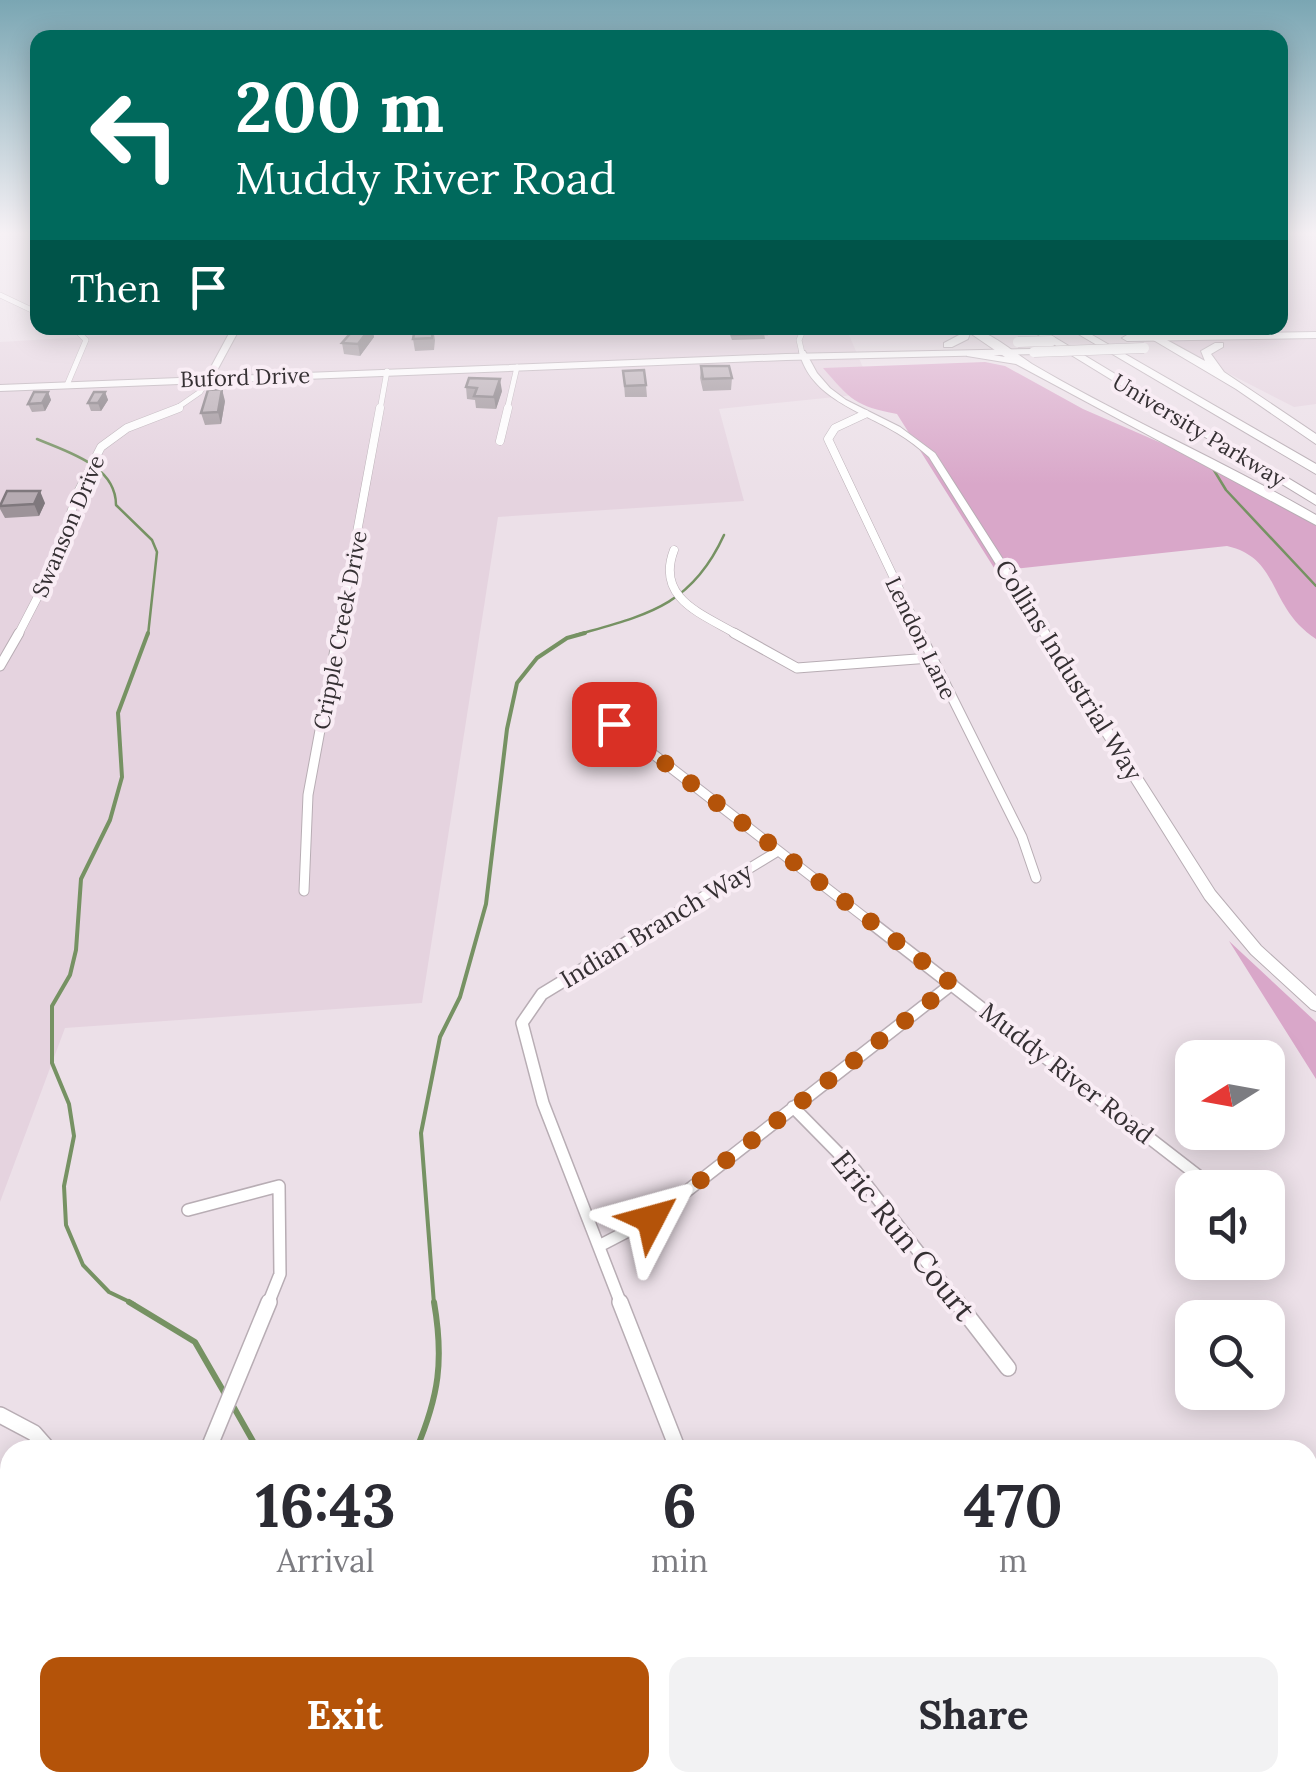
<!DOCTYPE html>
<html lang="en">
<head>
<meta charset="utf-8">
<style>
  :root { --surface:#fff; --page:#f2f2f3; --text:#2b2b33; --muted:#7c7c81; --accent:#b45309 }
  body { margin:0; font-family:Lora,serif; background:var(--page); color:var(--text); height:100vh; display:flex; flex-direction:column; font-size:38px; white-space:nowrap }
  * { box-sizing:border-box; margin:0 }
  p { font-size:32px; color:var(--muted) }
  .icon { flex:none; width:55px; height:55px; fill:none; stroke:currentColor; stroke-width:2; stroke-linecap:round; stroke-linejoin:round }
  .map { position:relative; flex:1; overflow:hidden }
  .details { position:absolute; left:0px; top:1440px; width:1318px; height:352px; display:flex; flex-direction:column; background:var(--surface); border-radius:30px 30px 0 0; box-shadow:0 5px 25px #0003 }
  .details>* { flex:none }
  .banner { position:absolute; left:30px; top:30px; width:1258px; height:305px; border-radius:20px; box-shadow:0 5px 25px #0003; background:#00695c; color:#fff; overflow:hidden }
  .needle { width:65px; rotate:259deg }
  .buttons { position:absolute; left:1175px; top:1040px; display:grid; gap:20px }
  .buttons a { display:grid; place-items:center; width:110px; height:110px; border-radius:20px; background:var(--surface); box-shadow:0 5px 25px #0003; font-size:50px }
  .pin { position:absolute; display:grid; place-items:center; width:85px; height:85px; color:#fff; margin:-42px; border-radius:20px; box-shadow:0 5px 15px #0006 }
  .me { position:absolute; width:110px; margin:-55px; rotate:51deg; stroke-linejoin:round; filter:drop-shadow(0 0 8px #0008) }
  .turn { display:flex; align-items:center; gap:35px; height:210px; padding:0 40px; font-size:45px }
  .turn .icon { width:130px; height:130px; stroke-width:2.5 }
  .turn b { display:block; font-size:70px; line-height:85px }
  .then { display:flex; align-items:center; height:95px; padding:0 40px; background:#0003; gap:20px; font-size:38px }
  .eta { display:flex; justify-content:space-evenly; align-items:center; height:170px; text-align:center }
  .eta b { font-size:60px; font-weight:700; line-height:70px }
  .primary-button { display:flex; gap:20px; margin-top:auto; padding:20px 40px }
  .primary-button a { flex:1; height:115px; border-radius:20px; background:var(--accent); color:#fff; font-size:40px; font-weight:700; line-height:115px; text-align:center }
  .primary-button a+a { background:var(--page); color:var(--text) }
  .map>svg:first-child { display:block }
  .built { fill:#e5d3df }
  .green { fill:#d9a7c9 }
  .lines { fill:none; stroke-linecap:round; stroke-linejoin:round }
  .stream-far2 { stroke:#769263; stroke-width:2.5 }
  .stream-far1 { stroke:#769263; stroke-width:4 }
  .stream { stroke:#769263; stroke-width:6 }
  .minor-far4-casing { stroke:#b8adb4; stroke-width:6 }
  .minor-far3-casing { stroke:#b8adb4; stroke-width:9 }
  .minor-far2-casing { stroke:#b8adb4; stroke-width:11 }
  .minor-far1-casing { stroke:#b8adb4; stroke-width:14 }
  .minor-casing { stroke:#b8adb4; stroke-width:18 }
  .tertiary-casing { stroke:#b8adb4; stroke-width:2 }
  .trunk-casing { stroke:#b8adb4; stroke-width:2 }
  .motorway-casing { stroke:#b8adb4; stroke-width:2 }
  .minor-far4 { stroke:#fff; stroke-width:5 }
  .minor-far3 { stroke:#fff; stroke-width:8 }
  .minor-far2 { stroke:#fff; stroke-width:9 }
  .minor-far1 { stroke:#fff; stroke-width:11 }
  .minor { stroke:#fff; stroke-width:15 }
  .tertiary { fill:#fff; fill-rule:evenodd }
  .trunk { fill:#fff; fill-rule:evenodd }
  .motorway { fill:#fff; fill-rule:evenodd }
  .trunk-bridge-casing { stroke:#b8adb4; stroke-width:11; stroke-linecap:butt }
  .trunk-bridge { stroke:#fff; stroke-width:10 }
  .wall { fill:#9d9399 }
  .shaded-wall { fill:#7f787d }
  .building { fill:#b6abb2; stroke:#7f787d; stroke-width:2.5 }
  .route { stroke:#b45309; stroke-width:18; stroke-dasharray:0 32.4 }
  .labels { text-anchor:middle; stroke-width:8; stroke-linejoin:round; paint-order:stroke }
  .far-street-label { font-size:22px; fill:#353033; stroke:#f9edf5 }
  .street-label { font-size:25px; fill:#353033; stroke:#f9edf5 }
  .near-street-label { font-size:30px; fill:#353033; stroke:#f9edf5 }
</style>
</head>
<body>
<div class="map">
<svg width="1316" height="1791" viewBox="0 0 1316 1791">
  <rect width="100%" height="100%" fill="#ece0e8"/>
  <path class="built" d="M 1280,235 L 1316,235 L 1316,404 L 1294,407 L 1140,328 L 1280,328 Z
    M 233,328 L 846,328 L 874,393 L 719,409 L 744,501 L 498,517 L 422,1003 L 65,1028 L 0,1202 L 0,342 Z"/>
  <path class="green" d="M 985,362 L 1005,366 L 1083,409 L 1228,472 L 1316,526 L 1316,639 C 1267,607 1281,558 1227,546 L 996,571 L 897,414 C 855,406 851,400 823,368 Z
    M 1229,941 L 1316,1022 L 1316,1079 Z"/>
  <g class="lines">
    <path class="stream-far2" d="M 37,439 C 67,452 116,465 116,505 L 152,540 L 157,552 L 148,635
      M 1212,467 L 1226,490 L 1316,586
      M 576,635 C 646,615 691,607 724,535"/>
    <path class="stream-far1" d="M 134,1304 L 109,1292 L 83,1265 L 66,1225 L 64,1186 L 74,1136 L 69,1104 L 52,1063 L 52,1006 L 70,975 L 76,950 L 81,879 L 110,820 L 122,777 L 118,713 L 148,633
      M 434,1304 L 421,1133 L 440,1037 L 460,997 L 486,904 L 507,729 L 517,683 L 537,658 L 567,638 L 585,633"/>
    <path class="stream" d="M 129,1302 L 195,1342 L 225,1394
      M 233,1406 L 258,1450
      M 416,1450 C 439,1396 444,1360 434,1302
      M 1308,1544 L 1316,1533
      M 421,1782 L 422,1791
      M 1119,1791 L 1122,1782"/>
    <defs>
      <path id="minor-far4" d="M 0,295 L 38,313
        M 802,353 L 799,340 L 804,328
        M 67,385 L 86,340 L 74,328
        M 174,410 L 200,392 L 209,378
        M 380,410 L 387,371
        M 507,410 L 517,367"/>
      <path id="minor-far3" d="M 865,414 L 835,428 L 828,439 L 921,635
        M 500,441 L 508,408
        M 674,550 C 655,599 703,614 738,635
        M 18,635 L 48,577 L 79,490 L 101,447 L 127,428 L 179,408
        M 338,635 L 380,408"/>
      <path id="minor-far2" d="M 734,633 L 797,668 L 930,658
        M 920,633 L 1022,837 L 1036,878
        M 0,666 L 19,633
        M 587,703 L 877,927
        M 304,891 L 308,795 L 338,633
        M 653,927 L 778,851"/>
      <path id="minor-far1" d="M 873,924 L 1214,1188
        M 793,1107 L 856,1171 L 959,1304
        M 188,1210 L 279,1186 L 280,1274 L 268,1304
        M 599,1246 L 651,1219 L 952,984
        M 621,1304 L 543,1103 L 522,1023 L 542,994 L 657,924"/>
      <path id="minor" d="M 620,1302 L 678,1450
        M 957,1302 L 1008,1368
        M 0,1415 L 34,1433 L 49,1450
        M 208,1450 L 269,1302
        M 0,1632 L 10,1621
        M 180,1782 L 182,1791
        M 462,1782 L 463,1791
        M 805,1782 L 808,1791"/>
      <path id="tertiary" d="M 232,328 L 240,328 L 213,378 L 206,380 L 205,378 Z
        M 799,351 L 805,351 L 817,373 L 830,388 L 846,400 L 900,427 L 935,453 L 1215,891 L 1261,946 L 1316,996 L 1316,1011 L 1311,1009 L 1251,954 L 1205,899 L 929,457 C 919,448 909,440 897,433 C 861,411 810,398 799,351 Z"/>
      <path id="trunk" d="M 1316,332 L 1316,338 L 1127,341 L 1122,338 L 1127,335 Z
        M 1034,349 L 1039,352 L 1038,354 L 786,360 L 0,391 L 0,385 L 786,354 Z"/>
      <path id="motorway" d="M 960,328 C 986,326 1010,350 1032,364 C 1125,419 1224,461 1316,515 L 1316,525 L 1016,364 L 967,356 L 967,352 L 971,351 L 1005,357 L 970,333 L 968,339 L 952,347 L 944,347 L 944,343 L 959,335 Z
        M 1027,328 L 1039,328 L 1316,495 L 1316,505 Z
        M 1068,328 L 1080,328 L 1316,464 L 1316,474 Z
        M 1133,328 L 1145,328 L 1205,361 L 1201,351 L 1215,343 L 1223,343 L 1223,347 L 1211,354 L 1224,372 L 1316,434 L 1316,444 L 1236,389 Z"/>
    </defs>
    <use href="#minor-far4" class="minor-far4-casing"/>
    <use href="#minor-far3" class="minor-far3-casing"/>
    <use href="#minor-far2" class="minor-far2-casing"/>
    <use href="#minor-far1" class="minor-far1-casing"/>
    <use href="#minor" class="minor-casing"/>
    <use href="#tertiary" class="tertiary-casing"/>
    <use href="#trunk" class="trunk-casing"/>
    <use href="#motorway" class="motorway-casing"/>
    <use href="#minor-far4" class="minor-far4"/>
    <use href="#minor-far3" class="minor-far3"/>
    <use href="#minor-far2" class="minor-far2"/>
    <use href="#minor-far1" class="minor-far1"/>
    <use href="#minor" class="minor"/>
    <use href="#tertiary" class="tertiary"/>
    <use href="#trunk" class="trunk"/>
    <use href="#motorway" class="motorway"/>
    <defs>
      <path id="trunk-bridge" d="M 1018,342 L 1051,341
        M 1034,352 L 1144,348"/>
    </defs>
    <use href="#trunk-bridge" class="trunk-bridge-casing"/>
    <use href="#trunk-bridge" class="trunk-bridge"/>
  </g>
  <path class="wall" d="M 355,328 L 372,328 L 374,337 L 360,356 L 344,354 L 342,343 Z
    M 433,328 L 435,340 L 434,350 L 415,351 L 413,339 Z
    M 727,328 L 763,328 L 765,339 L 732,340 Z
    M 701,366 L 732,378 L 731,390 L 703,391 L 700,378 Z
    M 623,371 L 646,385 L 647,397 L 625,397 Z
    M 466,387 L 502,391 L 496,409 L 476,408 L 475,400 L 467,399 Z
    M 48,392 L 51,400 L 45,411 L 32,412 L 28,404 Z
    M 105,392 L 108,400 L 101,411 L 91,411 L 88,403 Z
    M 225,401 L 221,424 L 205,425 L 201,413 Z
    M 0,503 L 45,503 L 39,516 L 5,518 L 0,509 Z"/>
  <path class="shaded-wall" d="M 370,328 L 372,328 L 374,337 L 360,356 L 358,344 Z
    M 500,379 L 502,391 L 496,409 L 494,397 Z
    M 222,389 L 225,401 L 221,424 L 218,412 Z
    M 48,392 L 51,400 L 45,411 L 42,403 Z
    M 105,392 L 108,400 L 101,411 L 98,403 Z
    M 40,491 L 45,503 L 39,516 L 34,504 Z"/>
  <path class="building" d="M 355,328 L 370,328 L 358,344 L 342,343 Z
    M 433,328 L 432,338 L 413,339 L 415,329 Z
    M 729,328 L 763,328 L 766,334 L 732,335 Z
    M 701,366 L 729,366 L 732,378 L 703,379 Z
    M 644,370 L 646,385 L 625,386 L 623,371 Z
    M 469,378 L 500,379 L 494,397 L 474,396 L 477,388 L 466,387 Z
    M 222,389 L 218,412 L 201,413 L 208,390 Z
    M 34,392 L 48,392 L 42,403 L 28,404 Z
    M 94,392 L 105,392 L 98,403 L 88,403 Z
    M 7,491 L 40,491 L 34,504 L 0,506 Z"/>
  <linearGradient id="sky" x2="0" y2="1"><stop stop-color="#7aa6b3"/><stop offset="0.48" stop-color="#f6f1f5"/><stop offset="1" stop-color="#f6f1f5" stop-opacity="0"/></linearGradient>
  <rect width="1316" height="485" fill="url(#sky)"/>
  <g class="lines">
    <path class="route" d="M 614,724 L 952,984 L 651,1219"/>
  </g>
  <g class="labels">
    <g class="far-street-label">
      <text transform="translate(245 377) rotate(-2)" y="8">Buford Drive</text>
      <text transform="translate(1199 430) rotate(31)" y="8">University Parkway</text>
      <text transform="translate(68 526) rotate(-67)" y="8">Swanson Drive</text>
      <text transform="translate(340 630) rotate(-79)" y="8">Cripple Creek Drive</text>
      <text transform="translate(921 638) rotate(64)" y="8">Lendon Lane</text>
    </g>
    <g class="street-label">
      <text transform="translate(1069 670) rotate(58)" y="9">Collins Industrial Way</text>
      <text transform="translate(656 925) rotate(-31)" y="9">Indian Branch Way</text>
      <text transform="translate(1067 1073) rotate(38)" y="9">Muddy River Road</text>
    </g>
    <g class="near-street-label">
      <text transform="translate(903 1236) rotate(51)" y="10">Eric Run Court</text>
    </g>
  </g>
</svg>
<div class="buttons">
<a><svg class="needle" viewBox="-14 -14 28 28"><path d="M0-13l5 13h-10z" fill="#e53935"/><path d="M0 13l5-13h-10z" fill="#7c7c81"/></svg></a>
<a><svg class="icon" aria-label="sound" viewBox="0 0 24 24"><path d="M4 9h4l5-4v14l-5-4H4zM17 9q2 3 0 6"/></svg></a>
<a><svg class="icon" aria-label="search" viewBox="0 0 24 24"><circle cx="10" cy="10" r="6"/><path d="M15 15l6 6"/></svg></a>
</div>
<div class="pin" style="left:614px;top:724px;background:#d93025"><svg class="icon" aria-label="arrive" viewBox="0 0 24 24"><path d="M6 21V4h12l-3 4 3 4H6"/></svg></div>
<svg class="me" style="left:651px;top:1219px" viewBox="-20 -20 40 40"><path d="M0-17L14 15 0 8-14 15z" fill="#b45309" stroke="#fff" stroke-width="4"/></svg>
<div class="banner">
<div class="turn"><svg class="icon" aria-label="left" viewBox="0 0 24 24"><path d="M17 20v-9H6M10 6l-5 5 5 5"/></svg><div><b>200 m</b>Muddy River Road</div></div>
<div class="then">Then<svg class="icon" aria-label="arrive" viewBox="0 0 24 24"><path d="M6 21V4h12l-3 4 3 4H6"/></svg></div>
</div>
<section class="details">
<div class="eta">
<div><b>16:43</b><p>Arrival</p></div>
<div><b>6</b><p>min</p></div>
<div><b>470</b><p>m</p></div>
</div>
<div class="primary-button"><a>Exit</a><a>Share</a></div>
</section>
</div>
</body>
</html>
